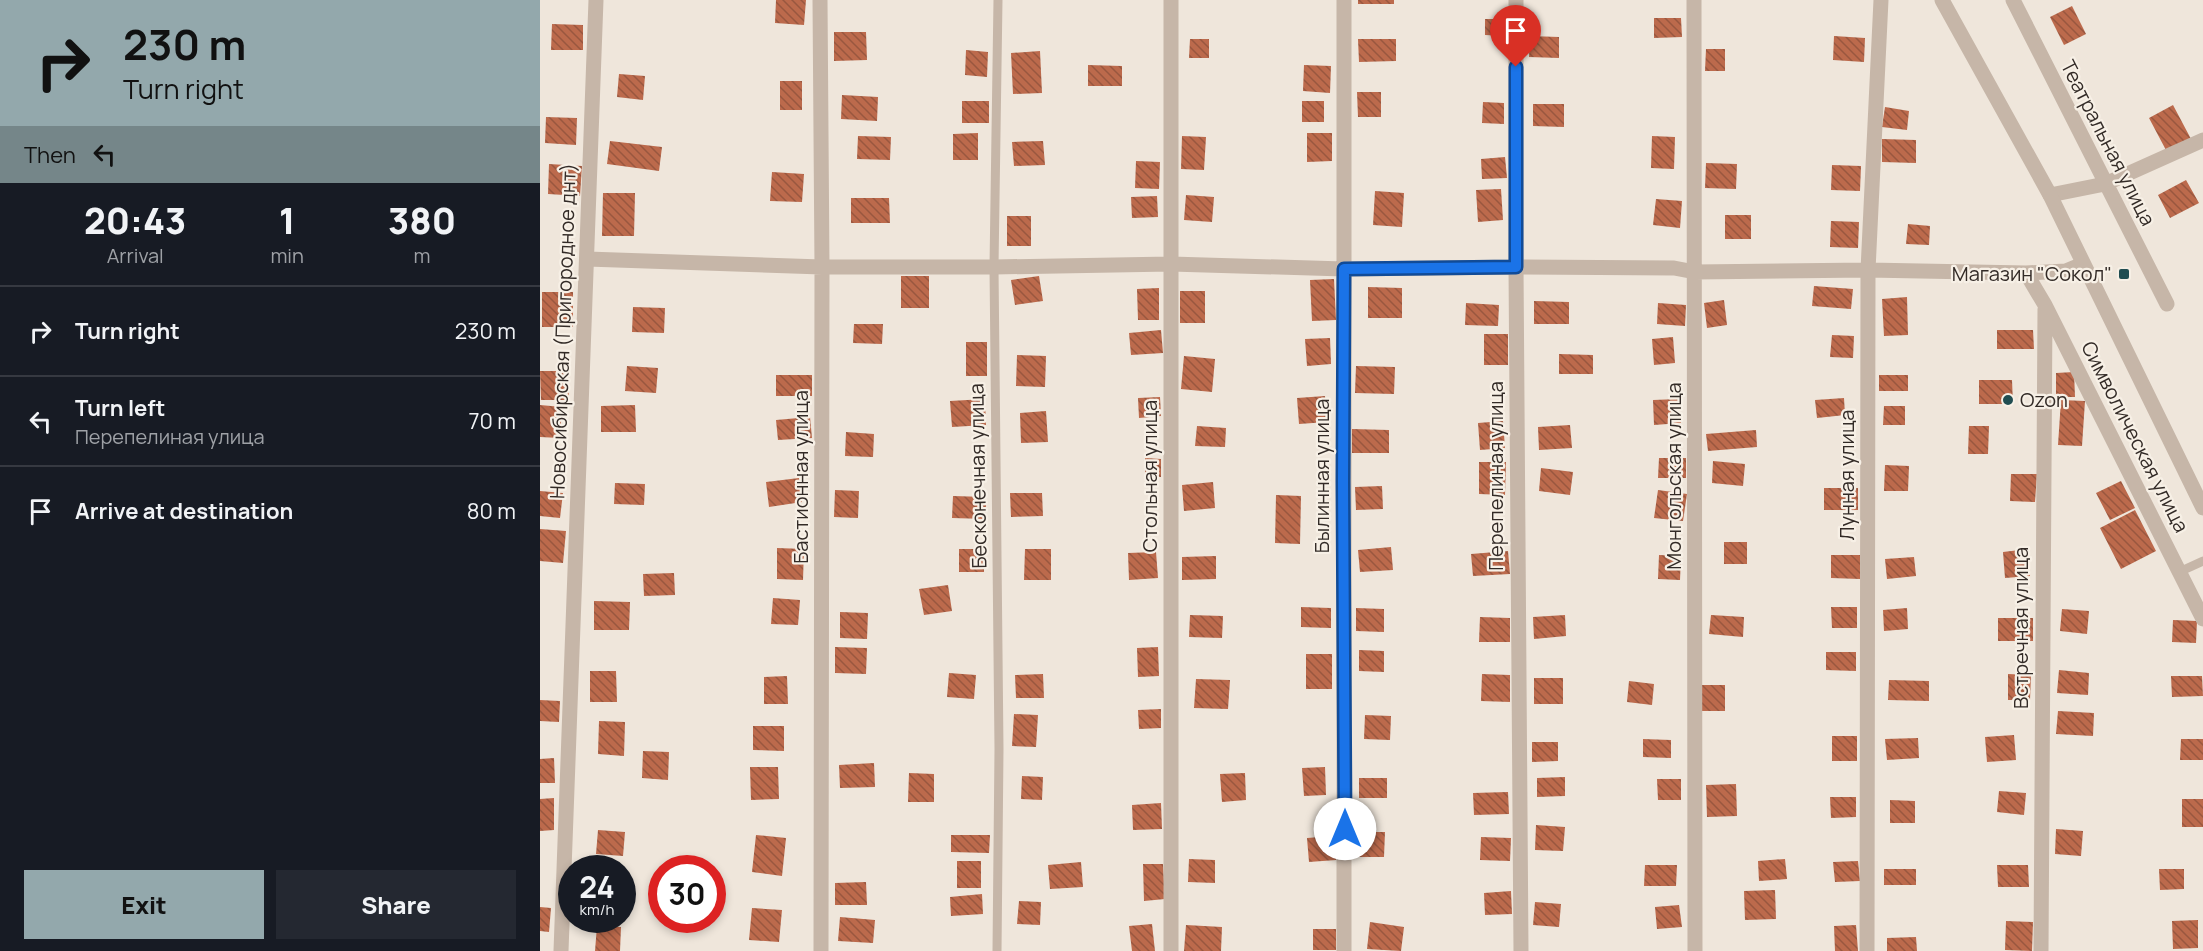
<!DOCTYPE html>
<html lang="en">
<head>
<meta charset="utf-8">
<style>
  :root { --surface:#171b24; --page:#242831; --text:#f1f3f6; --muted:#9ea1a6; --line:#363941; --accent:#93a8ac }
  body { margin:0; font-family:Manrope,sans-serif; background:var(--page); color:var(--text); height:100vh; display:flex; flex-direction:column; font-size:22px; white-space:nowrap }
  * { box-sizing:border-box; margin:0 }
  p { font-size:20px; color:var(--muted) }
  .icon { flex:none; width:33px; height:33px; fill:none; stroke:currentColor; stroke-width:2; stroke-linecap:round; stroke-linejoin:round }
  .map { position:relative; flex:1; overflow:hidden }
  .panel { display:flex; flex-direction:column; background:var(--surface); width:540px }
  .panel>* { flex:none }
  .guide { background:#93a8ac; color:#111; overflow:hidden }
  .speed { position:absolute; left:18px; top:855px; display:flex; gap:12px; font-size:30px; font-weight:700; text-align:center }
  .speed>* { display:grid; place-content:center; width:78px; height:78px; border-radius:50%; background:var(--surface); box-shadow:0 3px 9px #0003; line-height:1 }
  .speed small { font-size:15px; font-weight:400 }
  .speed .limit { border:9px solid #d22; background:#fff; color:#111 }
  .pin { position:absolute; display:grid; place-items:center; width:51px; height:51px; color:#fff; margin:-62px -26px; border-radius:50% 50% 50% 0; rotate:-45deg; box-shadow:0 0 6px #0007 }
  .pin .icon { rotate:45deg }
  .me { position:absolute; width:66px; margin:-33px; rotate:0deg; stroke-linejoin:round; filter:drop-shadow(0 0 4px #0008) }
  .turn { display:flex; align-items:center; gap:21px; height:126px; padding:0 24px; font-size:27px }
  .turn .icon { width:78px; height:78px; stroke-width:2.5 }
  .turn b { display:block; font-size:42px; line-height:51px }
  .then { display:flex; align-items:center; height:57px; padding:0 24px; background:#0003; gap:12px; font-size:22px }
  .eta { display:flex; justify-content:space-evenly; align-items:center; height:102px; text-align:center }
  .eta b { font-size:36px; font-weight:800; line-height:42px }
  .button { display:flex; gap:12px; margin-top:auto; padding:12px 24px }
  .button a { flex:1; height:69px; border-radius:0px; background:var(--accent); color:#111; font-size:24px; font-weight:800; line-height:69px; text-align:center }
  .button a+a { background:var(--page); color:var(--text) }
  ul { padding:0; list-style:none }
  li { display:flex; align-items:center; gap:18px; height:90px; padding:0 24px; border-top:2px solid var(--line) }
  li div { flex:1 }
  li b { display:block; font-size:22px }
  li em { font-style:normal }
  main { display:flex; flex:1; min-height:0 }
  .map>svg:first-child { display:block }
  .building { fill:url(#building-back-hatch) }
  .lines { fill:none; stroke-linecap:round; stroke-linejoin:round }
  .service { stroke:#c6b6a8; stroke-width:9 }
  .minor { stroke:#c6b6a8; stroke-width:15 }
  .tertiary { stroke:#c6b6a8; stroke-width:15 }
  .route-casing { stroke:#114b97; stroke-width:15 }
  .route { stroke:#1a73e8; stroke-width:10 }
  .poi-dot { fill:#204d51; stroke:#f7f0e6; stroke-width:2 }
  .labels { text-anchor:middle; stroke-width:4.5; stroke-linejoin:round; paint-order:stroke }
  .street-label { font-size:20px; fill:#332b27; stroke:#f7f0e6 }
  .poi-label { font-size:20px; fill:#332b27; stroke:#f7f0e6; text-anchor:end }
</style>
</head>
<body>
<main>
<section class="panel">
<div class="guide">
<div class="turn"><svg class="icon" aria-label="right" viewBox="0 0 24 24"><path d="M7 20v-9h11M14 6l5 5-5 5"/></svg><div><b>230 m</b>Turn right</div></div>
<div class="then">Then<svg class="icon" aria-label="left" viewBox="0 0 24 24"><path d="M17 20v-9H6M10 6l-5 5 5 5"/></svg></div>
</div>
<div class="eta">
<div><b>20:43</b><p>Arrival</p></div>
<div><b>1</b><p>min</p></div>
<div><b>380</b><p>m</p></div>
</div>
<ul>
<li><svg class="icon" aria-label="right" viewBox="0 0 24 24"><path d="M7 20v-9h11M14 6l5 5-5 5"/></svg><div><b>Turn right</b></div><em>230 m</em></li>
<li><svg class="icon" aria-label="left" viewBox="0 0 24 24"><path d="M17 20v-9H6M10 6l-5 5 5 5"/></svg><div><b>Turn left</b><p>Перепелиная улица</p></div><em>70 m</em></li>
<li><svg class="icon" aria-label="arrive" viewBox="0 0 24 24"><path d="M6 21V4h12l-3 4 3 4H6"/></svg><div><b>Arrive at destination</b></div><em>80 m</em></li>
</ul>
<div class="button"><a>Exit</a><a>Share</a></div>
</section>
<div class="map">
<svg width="1663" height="951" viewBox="0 0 1663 951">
  <defs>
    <pattern id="building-back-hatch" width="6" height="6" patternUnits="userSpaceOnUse" patternTransform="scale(1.5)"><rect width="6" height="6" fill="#bc6a4c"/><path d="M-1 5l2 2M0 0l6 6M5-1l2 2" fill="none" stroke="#99573f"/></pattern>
  </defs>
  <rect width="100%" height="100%" fill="#efe6db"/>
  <path class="building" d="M 236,0 L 266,0 L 264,25 L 235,23 Z
    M 818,0 L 854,0 L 854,4 L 818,4 Z
    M 1532,6 L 1546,34 L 1524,45 L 1510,17 Z
    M 1114,18 L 1141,18 L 1142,37 L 1114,38 Z
    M 945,19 L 966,19 L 965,36 L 945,35 Z
    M 12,24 L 43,25 L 43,50 L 11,50 Z
    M 294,32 L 326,32 L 327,60 L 294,61 Z
    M 990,36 L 1019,37 L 1019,58 L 989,57 Z
    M 1294,36 L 1325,38 L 1324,62 L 1293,60 Z
    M 650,39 L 669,39 L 669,58 L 649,58 Z
    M 818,39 L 856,39 L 856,61 L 819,62 Z
    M 1166,49 L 1185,49 L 1185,71 L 1165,71 Z
    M 426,50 L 448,52 L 447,77 L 425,75 Z
    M 500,51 L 502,93 L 473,94 L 471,53 Z
    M 548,65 L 582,66 L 582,86 L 548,86 Z
    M 764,65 L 791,66 L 790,93 L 763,91 Z
    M 79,74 L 105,76 L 103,100 L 77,97 Z
    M 240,81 L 262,81 L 262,110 L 240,110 Z
    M 817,92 L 841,92 L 841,117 L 818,117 Z
    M 302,95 L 338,97 L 337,121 L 301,119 Z
    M 422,101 L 449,101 L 449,123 L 422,123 Z
    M 762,101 L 784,101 L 784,122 L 762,122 Z
    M 943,102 L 964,103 L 964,124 L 942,123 Z
    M 993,104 L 1024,104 L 1024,127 L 993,126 Z
    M 1633,105 L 1651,139 L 1627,152 L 1609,118 Z
    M 1345,107 L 1369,111 L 1367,130 L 1342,127 Z
    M 6,117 L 37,118 L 36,145 L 5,143 Z
    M 438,133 L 438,160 L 413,160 L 413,134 Z
    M 767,133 L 792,133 L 792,161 L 767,162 Z
    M 318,136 L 351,137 L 350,160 L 317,159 Z
    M 642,136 L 666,137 L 664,170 L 641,169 Z
    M 1112,136 L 1135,137 L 1134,169 L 1111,168 Z
    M 1342,139 L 1376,140 L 1376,163 L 1342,162 Z
    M 70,141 L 122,147 L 119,171 L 67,164 Z
    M 503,141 L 505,165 L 474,166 L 472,142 Z
    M 965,157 L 967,178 L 942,179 L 941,159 Z
    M 596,161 L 620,162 L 619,189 L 595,188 Z
    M 1166,163 L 1197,164 L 1196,189 L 1165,188 Z
    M 9,164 L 42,166 L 40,196 L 8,194 Z
    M 1292,165 L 1321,166 L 1320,191 L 1291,190 Z
    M 232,172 L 264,174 L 262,202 L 230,201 Z
    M 1646,180 L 1659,203 L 1630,218 L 1618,195 Z
    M 961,189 L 963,220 L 938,222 L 936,190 Z
    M 835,191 L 864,193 L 862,227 L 833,225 Z
    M 63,193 L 95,193 L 94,236 L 62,236 Z
    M 646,195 L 674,197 L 672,222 L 644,220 Z
    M 617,196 L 618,217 L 592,218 L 591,197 Z
    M 311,198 L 349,198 L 350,223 L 311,223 Z
    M 1116,199 L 1142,201 L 1140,228 L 1113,225 Z
    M 1185,215 L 1211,215 L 1211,239 L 1185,239 Z
    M 467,216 L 491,216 L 491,246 L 467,246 Z
    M 1291,221 L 1319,222 L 1318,248 L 1290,247 Z
    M 1368,224 L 1390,226 L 1389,245 L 1366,244 Z
    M 361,276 L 389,276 L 389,308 L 361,308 Z
    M 499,276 L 503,301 L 475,305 L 471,280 Z
    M 794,279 L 796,320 L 772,321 L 770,280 Z
    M 1274,286 L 1313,289 L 1311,309 L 1272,306 Z
    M 828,287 L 862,288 L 862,318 L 828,318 Z
    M 619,288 L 619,320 L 598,320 L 597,289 Z
    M 640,291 L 665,291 L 665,323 L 640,323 Z
    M 2,292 L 33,292 L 33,327 L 2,327 Z
    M 1367,297 L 1368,335 L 1344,336 L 1342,299 Z
    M 1184,300 L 1187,325 L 1167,328 L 1164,303 Z
    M 994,301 L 1029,302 L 1029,324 L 994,324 Z
    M 926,303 L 959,305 L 958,326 L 925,325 Z
    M 1118,303 L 1146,305 L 1145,326 L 1117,324 Z
    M 93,307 L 125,308 L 124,333 L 92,332 Z
    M 314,324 L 343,324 L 342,344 L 313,343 Z
    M 621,330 L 623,353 L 591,355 L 589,333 Z
    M 1457,330 L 1493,330 L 1494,349 L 1457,349 Z
    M 944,334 L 968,334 L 968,365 L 944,365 Z
    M 1292,335 L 1314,336 L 1313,358 L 1290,357 Z
    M 1133,337 L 1135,363 L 1114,365 L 1112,339 Z
    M 790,338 L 791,364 L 767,366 L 765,339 Z
    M 426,342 L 447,342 L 447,376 L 426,376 Z
    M 1019,354 L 1053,355 L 1053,374 L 1019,374 Z
    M 477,355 L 506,356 L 505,387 L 476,386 Z
    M 644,356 L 675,359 L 672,392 L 641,389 Z
    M 87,366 L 118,368 L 116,393 L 85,391 Z
    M 816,366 L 855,367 L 854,394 L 815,393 Z
    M 0,371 L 28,371 L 29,400 L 1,400 Z
    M 1534,372 L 1535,397 L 1516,397 L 1516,373 Z
    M 236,375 L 272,375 L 272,396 L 236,396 Z
    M 1339,375 L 1368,375 L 1368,391 L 1339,391 Z
    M 1439,380 L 1472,380 L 1473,404 L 1439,404 Z
    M 785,396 L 787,422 L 759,424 L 757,398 Z
    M 620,397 L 621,416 L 599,418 L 598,398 Z
    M 1304,398 L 1305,415 L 1277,418 L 1275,400 Z
    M 445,399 L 446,425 L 412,427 L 410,401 Z
    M 1139,399 L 1141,423 L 1114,425 L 1113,400 Z
    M 1521,400 L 1545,401 L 1542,446 L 1518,445 Z
    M 0,405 L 22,407 L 20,438 L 0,437 Z
    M 95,405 L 96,432 L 61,432 L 61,406 Z
    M 1344,406 L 1365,406 L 1365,425 L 1343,425 Z
    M 506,411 L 508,442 L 481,443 L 480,413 Z
    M 270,417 L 272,438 L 238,440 L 236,420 Z
    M 963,421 L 965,448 L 940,450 L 938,423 Z
    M 1030,425 L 1032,448 L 999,450 L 998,427 Z
    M 657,426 L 686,428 L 685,447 L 655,446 Z
    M 1429,426 L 1449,426 L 1448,454 L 1428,454 Z
    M 812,429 L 849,430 L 849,453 L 812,453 Z
    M 1216,430 L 1217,447 L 1168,451 L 1166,434 Z
    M 306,432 L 334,434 L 333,457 L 305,456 Z
    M 605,458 L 621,459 L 621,477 L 605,477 Z
    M 1119,458 L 1146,458 L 1146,478 L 1118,478 Z
    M 1173,461 L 1205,464 L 1203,486 L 1172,483 Z
    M 939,462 L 966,462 L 965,495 L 939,494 Z
    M 1345,465 L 1369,466 L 1368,491 L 1344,491 Z
    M 1001,468 L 1033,472 L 1030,495 L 999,491 Z
    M 1471,474 L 1497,474 L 1495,502 L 1470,501 Z
    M 259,478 L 262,502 L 229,507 L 226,482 Z
    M 1581,481 L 1595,508 L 1570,520 L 1556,493 Z
    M 673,482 L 675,508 L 644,511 L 642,485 Z
    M 75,483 L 105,484 L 104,505 L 74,504 Z
    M 842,486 L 843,509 L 816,510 L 815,487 Z
    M 1284,488 L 1318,488 L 1318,510 L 1284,510 Z
    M 295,490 L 319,491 L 318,518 L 294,517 Z
    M 1118,490 L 1147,494 L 1143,521 L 1114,518 Z
    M 0,491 L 23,493 L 20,518 L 0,516 Z
    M 470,493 L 502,493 L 503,516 L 471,517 Z
    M 736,495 L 761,496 L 760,544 L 735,543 Z
    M 413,496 L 446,497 L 446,519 L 412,518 Z
    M 1595,510 L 1616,551 L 1581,569 L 1560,528 Z
    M 0,529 L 26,531 L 23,563 L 0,561 Z
    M 1184,542 L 1207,542 L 1207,564 L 1184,564 Z
    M 851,547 L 853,570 L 820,572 L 818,550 Z
    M 237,548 L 264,549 L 263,580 L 237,579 Z
    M 419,549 L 444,549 L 444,572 L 419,572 Z
    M 485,549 L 511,549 L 511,580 L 484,580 Z
    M 1488,549 L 1490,576 L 1465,578 L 1463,552 Z
    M 968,551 L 970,574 L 933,576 L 931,554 Z
    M 616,552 L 618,578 L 589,580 L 588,553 Z
    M 1119,555 L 1141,556 L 1140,580 L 1118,579 Z
    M 1291,555 L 1320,555 L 1320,579 L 1291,578 Z
    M 676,556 L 676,579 L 642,580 L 642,557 Z
    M 1374,557 L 1376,576 L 1347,579 L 1345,559 Z
    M 134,573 L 135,595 L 104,596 L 103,574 Z
    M 408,585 L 412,611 L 384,615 L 379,589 Z
    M 233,598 L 260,600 L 258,625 L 231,624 Z
    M 54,601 L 90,602 L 89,630 L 54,630 Z
    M 761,607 L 791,608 L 791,628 L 761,627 Z
    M 1291,607 L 1317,607 L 1317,628 L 1292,628 Z
    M 816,608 L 844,609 L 844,632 L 816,631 Z
    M 1367,608 L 1368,629 L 1344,631 L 1343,610 Z
    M 1522,609 L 1549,611 L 1547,634 L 1520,631 Z
    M 300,612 L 328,613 L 327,639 L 300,638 Z
    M 650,615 L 683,616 L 682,638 L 649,637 Z
    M 1025,615 L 1026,636 L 994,639 L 993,617 Z
    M 1171,615 L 1204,617 L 1203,637 L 1169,634 Z
    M 940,617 L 970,618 L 970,642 L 939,642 Z
    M 1458,618 L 1493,618 L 1493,641 L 1458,641 Z
    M 1633,620 L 1657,621 L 1656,643 L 1632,642 Z
    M 295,647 L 327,648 L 326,674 L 295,673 Z
    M 618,647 L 619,676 L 598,677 L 597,648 Z
    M 819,650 L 844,651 L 844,672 L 819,671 Z
    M 1286,652 L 1316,652 L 1316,671 L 1286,670 Z
    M 766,654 L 792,654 L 792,689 L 766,689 Z
    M 1519,670 L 1549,673 L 1548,695 L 1517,693 Z
    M 50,671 L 76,671 L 77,702 L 50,702 Z
    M 409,673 L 436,675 L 434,699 L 407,697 Z
    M 503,674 L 504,698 L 476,698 L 475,675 Z
    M 942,674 L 970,675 L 970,702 L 941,701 Z
    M 1468,674 L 1491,675 L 1490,700 L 1468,700 Z
    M 247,676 L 248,704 L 224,704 L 224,677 Z
    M 1631,676 L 1662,676 L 1663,696 L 1632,697 Z
    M 994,678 L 1023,678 L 1023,704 L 994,704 Z
    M 656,679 L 690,680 L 688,709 L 654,708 Z
    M 1349,680 L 1389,681 L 1389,701 L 1348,700 Z
    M 1089,681 L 1114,684 L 1112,705 L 1087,702 Z
    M 1162,685 L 1185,685 L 1185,711 L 1162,711 Z
    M 0,700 L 20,701 L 19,722 L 0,721 Z
    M 621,709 L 621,728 L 599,729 L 598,710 Z
    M 1518,711 L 1554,713 L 1553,736 L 1516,734 Z
    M 474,714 L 498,715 L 496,747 L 472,746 Z
    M 825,715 L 851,716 L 850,740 L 824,739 Z
    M 59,721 L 85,722 L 84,756 L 58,754 Z
    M 213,726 L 244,726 L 244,751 L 213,750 Z
    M 1474,735 L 1476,760 L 1447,762 L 1445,737 Z
    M 1292,736 L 1317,736 L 1317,761 L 1292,761 Z
    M 1378,738 L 1379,758 L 1347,760 L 1345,739 Z
    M 1103,739 L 1131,740 L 1131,758 L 1103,757 Z
    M 1641,739 L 1663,739 L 1663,760 L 1640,760 Z
    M 992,742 L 1018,742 L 1018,761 L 992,762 Z
    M 103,751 L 129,752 L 128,780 L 102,778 Z
    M 14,758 L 15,783 L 0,783 L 0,759 Z
    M 334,763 L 335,787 L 300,788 L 299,765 Z
    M 210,767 L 238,767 L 239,799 L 211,800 Z
    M 785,767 L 786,795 L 764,796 L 762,768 Z
    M 369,773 L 394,774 L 394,802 L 368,802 Z
    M 705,773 L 706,800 L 682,802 L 680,774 Z
    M 482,776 L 503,777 L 502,800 L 481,799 Z
    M 1025,777 L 1025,796 L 997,797 L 997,778 Z
    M 819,778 L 847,778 L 847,798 L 819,798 Z
    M 1117,779 L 1141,779 L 1141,800 L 1118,800 Z
    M 1196,784 L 1197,816 L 1167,817 L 1166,785 Z
    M 1459,791 L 1486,793 L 1484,815 L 1457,812 Z
    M 968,792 L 969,814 L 934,815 L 933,793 Z
    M 1290,797 L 1316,797 L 1316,817 L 1291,818 Z
    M 14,798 L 14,830 L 0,831 L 0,799 Z
    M 1642,799 L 1663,799 L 1663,827 L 1642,827 Z
    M 1350,800 L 1375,801 L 1375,823 L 1350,823 Z
    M 621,803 L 622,829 L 593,830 L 592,805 Z
    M 996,825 L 1025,827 L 1023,851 L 995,850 Z
    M 1516,829 L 1543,831 L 1541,856 L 1515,854 Z
    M 58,830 L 85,832 L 83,856 L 56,854 Z
    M 818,832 L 845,832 L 844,857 L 818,857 Z
    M 216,835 L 246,838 L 242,876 L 212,872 Z
    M 411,835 L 450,835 L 449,853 L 411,852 Z
    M 794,836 L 796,860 L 769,862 L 767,838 Z
    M 941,837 L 971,838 L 970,861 L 940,860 Z
    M 649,859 L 675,860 L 675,883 L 648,882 Z
    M 1245,859 L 1247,879 L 1219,881 L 1218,861 Z
    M 417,861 L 441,861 L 441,888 L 417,888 Z
    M 1318,861 L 1320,881 L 1295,882 L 1293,862 Z
    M 541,862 L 543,887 L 510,889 L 508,865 Z
    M 603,864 L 623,864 L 625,899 L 604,901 Z
    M 1105,865 L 1137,865 L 1136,886 L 1104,886 Z
    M 1457,865 L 1488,865 L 1489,887 L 1458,887 Z
    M 1344,869 L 1376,869 L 1376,885 L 1344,885 Z
    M 1619,869 L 1644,869 L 1644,889 L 1620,890 Z
    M 326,882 L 327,905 L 295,905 L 295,883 Z
    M 1235,890 L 1236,919 L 1205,920 L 1204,891 Z
    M 971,891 L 972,914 L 945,915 L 944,893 Z
    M 442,894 L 443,914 L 411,916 L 410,897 Z
    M 479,901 L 501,902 L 500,925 L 477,924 Z
    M 995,902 L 1021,904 L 1019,927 L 993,925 Z
    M 1139,905 L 1142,927 L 1117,929 L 1115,907 Z
    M 0,907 L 11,908 L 9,932 L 0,931 Z
    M 212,908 L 242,910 L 239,942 L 209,940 Z
    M 300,917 L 335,920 L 333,943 L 298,941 Z
    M 1658,920 L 1658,948 L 1633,949 L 1632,921 Z
    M 1466,921 L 1493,922 L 1492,951 L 1465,950 Z
    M 830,922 L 864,927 L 861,951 L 827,949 Z
    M 612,924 L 615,951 L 592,951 L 589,926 Z
    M 646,925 L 682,927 L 681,951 L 644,951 Z
    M 1316,925 L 1318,951 L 1295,951 L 1294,926 Z
    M 57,926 L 81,927 L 80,951 L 55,951 Z
    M 773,929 L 796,929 L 796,950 L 773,950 Z
    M 1376,937 L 1377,951 L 1347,951 L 1347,938 Z"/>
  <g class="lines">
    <path class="service" d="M 1639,572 L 1663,561
      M 457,951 L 459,749 L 454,267 L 458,0"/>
    <path class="minor" d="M 280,0 L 282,267 L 281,951
      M 631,0 L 631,951
      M 804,0 L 804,951
      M 976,0 L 976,267 L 981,951
      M 1154,0 L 1155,951
      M 1473,0 L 1627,304
      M 1510,195 L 1565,184 L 1663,140
      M 47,259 L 282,267 L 454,267 L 631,264 L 804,269 L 976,267 L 1134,268 L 1155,272 L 1328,270 L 1486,273 L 1505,305 L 1663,619
      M 1486,273 L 1526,271 L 1543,264
      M 21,951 L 56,0
      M 1327,951 L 1328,270 L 1341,0
      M 1501,951 L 1505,309"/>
    <path class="tertiary" d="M 1402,0 L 1510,195 L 1663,508"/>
  </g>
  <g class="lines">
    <defs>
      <path id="route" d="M 805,829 L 803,481 L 804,269 L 976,267 L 976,67"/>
    </defs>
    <use href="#route" class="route-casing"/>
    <use href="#route" class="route"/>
  </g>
  <g class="poi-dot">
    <rect x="1578" y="268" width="12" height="12" rx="3"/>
    <circle cx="1468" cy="400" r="6"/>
  </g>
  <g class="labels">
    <g class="street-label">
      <text transform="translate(1568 143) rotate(63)" y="7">Театральная улица</text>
      <text transform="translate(23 331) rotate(-88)" y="7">Новосибирская (Пригородное днт)</text>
      <text transform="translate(1595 437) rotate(63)" y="7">Символическая улица</text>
      <text transform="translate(1307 475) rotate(-90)" y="7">Лунная улица</text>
      <text transform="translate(438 476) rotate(-91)" y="7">Бесконечная улица</text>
      <text transform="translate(610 476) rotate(-90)" y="7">Стольная улица</text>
      <text transform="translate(782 476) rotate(-90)" y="7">Былинная улица</text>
      <text transform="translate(956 476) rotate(-90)" y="7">Перепелиная улица</text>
      <text transform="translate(1134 476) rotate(-90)" y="7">Монгольская улица</text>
      <text transform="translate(261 477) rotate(-90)" y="7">Бастионная улица</text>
      <text transform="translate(1481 628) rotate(-90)" y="7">Встречная улица</text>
    </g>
    <g class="poi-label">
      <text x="1572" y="281">Магазин "Сокол"</text>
      <text x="1480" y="407" text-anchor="start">Ozon</text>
    </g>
  </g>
</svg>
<div class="speed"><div>24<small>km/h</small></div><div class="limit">30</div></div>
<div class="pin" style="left:976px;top:67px;background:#d93025"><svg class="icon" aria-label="arrive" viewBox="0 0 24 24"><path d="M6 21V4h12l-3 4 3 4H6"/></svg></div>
<svg class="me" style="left:805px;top:829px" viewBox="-20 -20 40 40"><circle r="19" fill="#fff"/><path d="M0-13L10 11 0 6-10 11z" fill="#1a73e8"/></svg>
</div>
</main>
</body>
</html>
